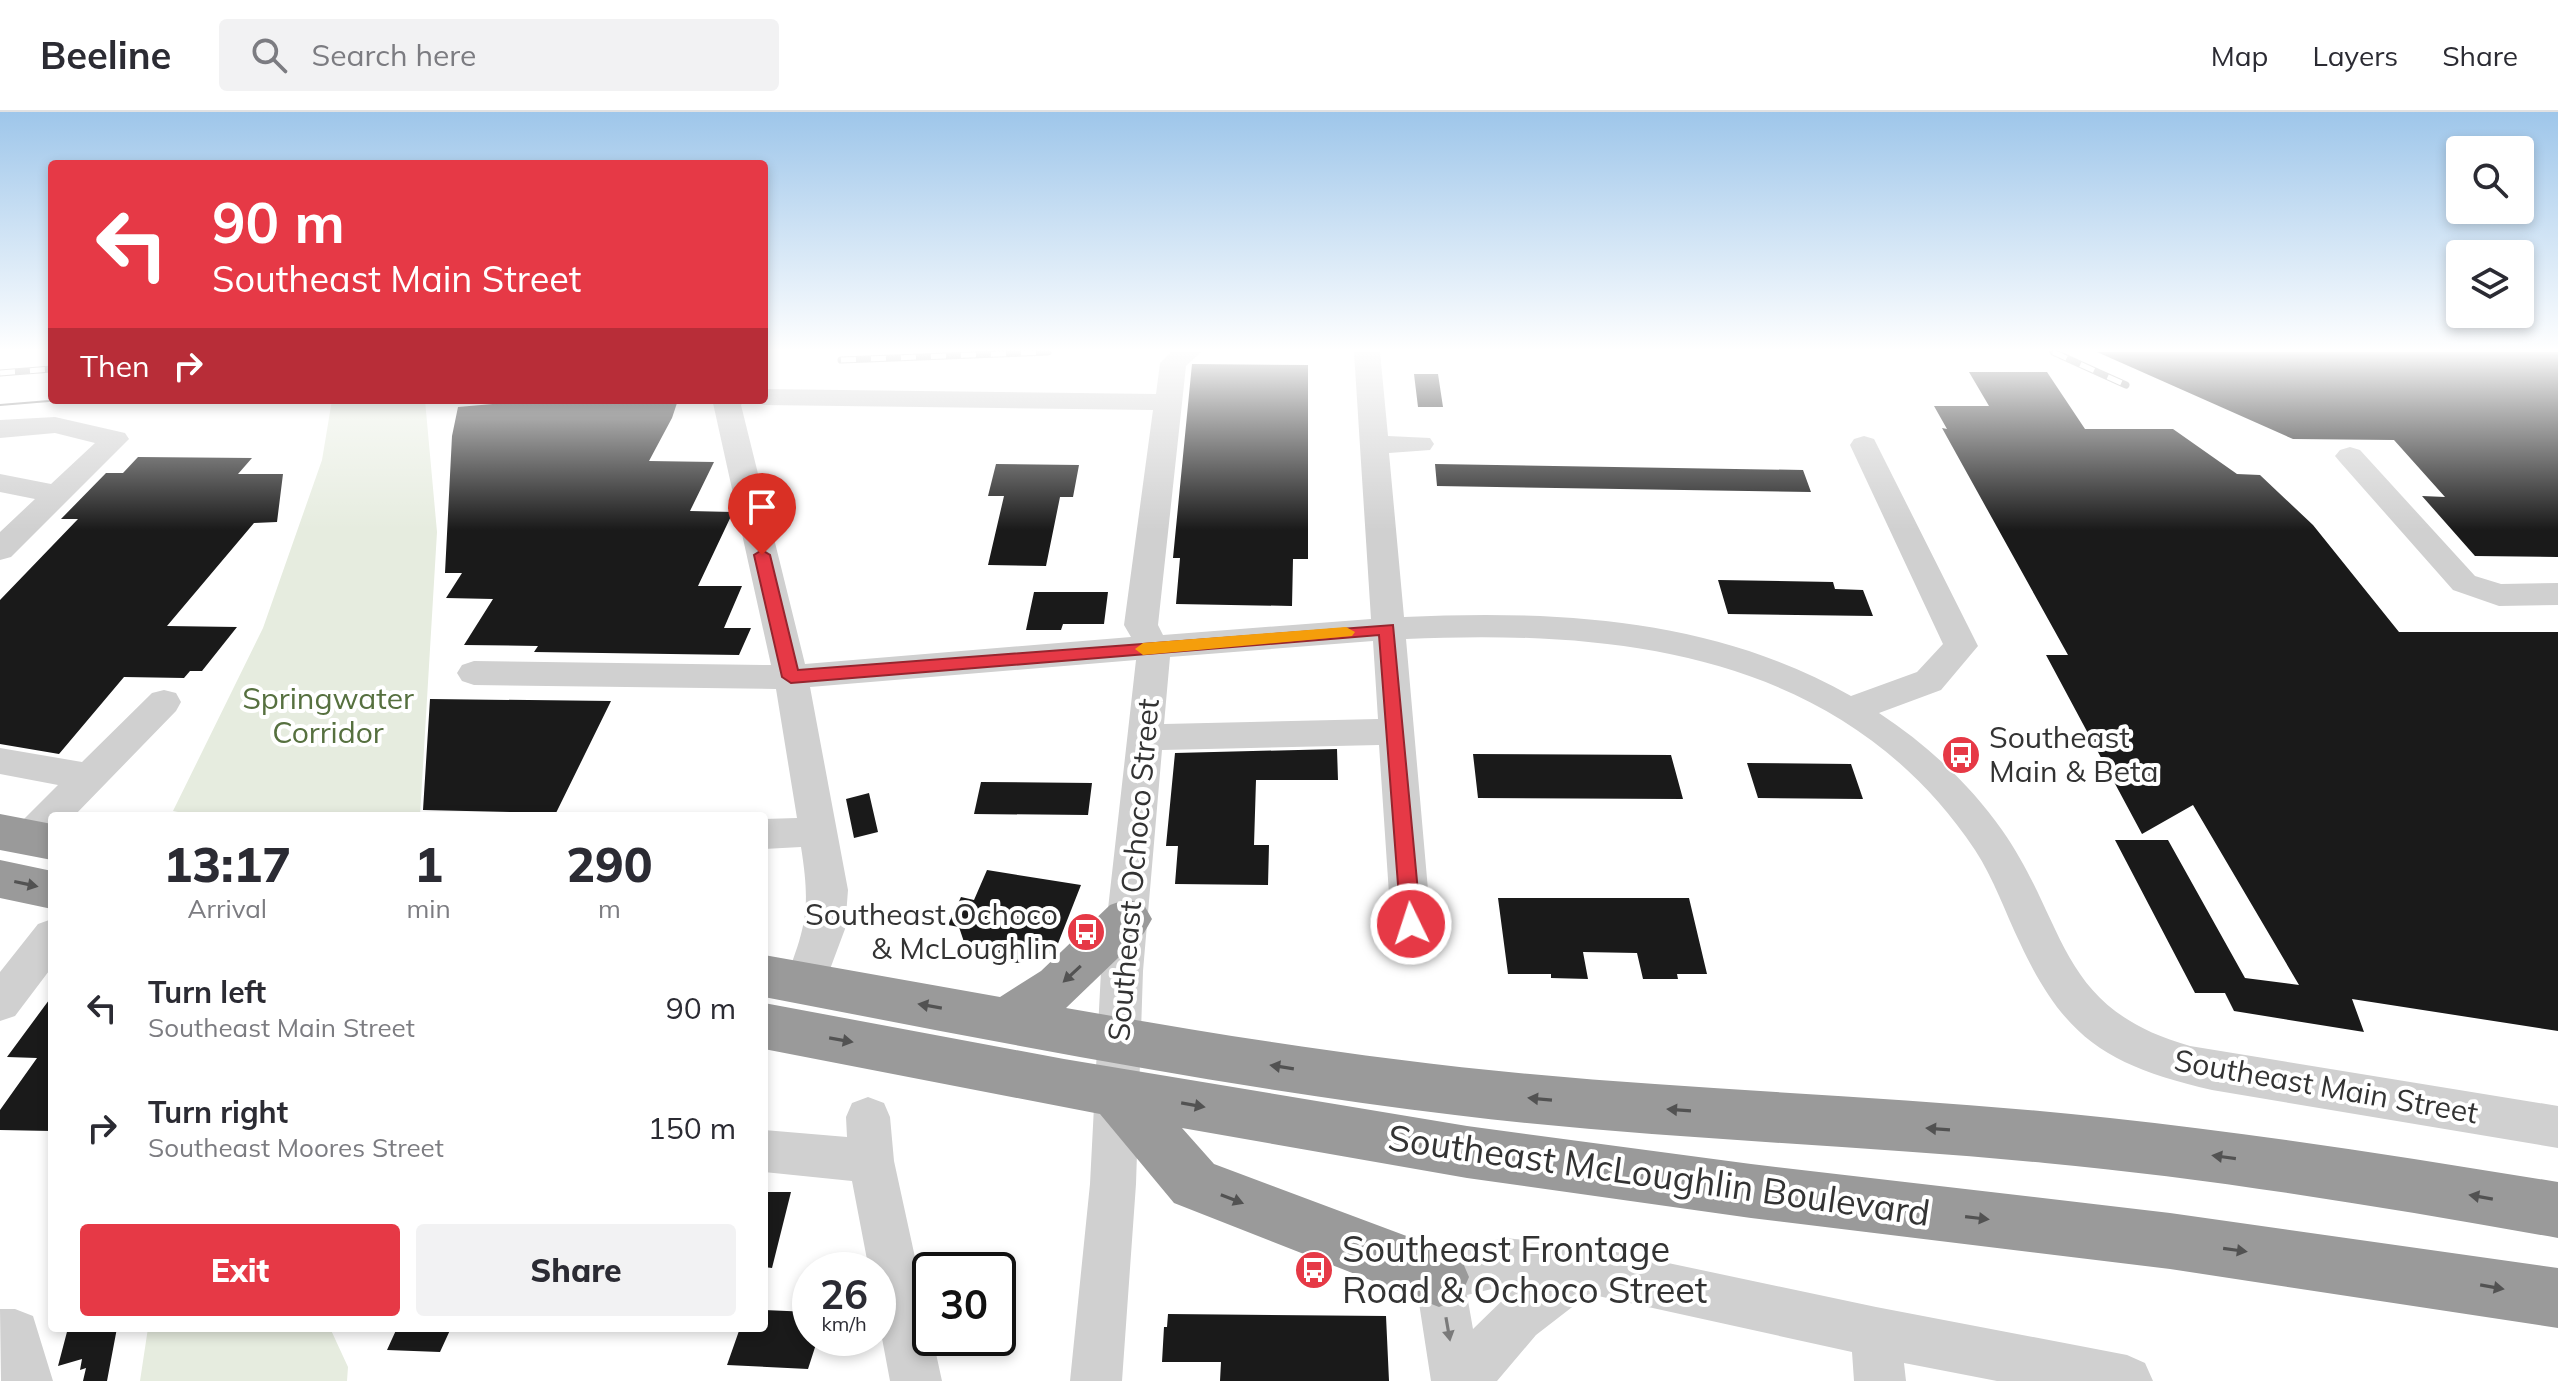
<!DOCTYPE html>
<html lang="en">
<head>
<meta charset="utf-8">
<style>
  :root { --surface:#fff; --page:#f2f2f3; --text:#2b2b33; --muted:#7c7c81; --line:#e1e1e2; --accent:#e63946 }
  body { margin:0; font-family:Mulish,sans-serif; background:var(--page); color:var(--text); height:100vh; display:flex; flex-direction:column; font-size:30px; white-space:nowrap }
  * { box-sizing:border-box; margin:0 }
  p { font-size:26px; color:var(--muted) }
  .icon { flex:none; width:44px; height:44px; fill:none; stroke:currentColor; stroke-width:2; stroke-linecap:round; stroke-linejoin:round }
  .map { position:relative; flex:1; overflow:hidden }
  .panel { position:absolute; left:48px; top:700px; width:720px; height:520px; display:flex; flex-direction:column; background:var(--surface); border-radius:8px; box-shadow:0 4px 12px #0003 }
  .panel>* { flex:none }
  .hud { position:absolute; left:48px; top:48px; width:720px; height:244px; border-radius:8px; box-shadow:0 4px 12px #0003; background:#e63946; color:#fff; overflow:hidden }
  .controls { position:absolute; left:2446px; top:24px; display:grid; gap:16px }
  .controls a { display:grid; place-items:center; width:88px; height:88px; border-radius:8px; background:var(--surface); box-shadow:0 4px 12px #0003; font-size:40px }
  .speed { position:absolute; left:792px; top:1140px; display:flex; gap:16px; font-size:40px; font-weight:700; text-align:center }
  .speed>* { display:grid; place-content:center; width:104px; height:104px; border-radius:50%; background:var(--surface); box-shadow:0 4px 12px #0003; line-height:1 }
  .speed small { font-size:20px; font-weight:400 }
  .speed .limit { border:4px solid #111; border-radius:12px; background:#fff; color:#111 }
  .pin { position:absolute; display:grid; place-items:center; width:68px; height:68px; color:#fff; margin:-82px -34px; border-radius:50% 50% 50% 0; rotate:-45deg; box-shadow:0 0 8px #0007 }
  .pin .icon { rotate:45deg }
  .me { position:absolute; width:88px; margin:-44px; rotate:356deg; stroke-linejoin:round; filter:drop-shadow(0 0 6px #0008) }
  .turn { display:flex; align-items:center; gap:28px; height:168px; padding:0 32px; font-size:36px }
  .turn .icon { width:104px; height:104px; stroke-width:2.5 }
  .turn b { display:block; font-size:56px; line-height:68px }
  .then { display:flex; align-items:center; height:76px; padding:0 32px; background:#0003; gap:16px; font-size:30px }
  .eta { display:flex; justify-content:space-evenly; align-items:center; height:136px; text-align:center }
  .eta b { font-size:48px; font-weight:800; line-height:56px }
  .button { display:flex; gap:16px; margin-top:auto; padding:16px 32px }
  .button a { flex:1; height:92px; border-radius:8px; background:var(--accent); color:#fff; font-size:32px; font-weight:800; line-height:92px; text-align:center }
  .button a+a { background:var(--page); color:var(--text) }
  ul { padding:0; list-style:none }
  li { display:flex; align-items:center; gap:24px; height:120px; padding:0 32px }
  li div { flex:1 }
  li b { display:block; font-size:30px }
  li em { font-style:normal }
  header { display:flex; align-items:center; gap:48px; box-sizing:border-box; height:112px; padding:0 40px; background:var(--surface); border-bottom:2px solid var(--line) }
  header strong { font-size:38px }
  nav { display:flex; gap:44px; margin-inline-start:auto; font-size:28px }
  .search { width:560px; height:72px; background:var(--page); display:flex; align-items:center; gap:20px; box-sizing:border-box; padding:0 28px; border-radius:8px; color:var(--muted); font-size:30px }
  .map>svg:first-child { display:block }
  .green { fill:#e6ecdf }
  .building { fill:#1a1a1a }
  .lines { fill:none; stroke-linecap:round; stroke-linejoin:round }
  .minor { fill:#d0d0d0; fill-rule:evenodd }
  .highway { fill:#9a9a9a; fill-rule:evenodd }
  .tram { stroke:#888; stroke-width:2 }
  .rail-casing { stroke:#888; stroke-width:7 }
  .rail { stroke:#fff; stroke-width:5; stroke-dasharray:15; stroke-linecap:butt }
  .oneway { fill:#525252 }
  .oneway2 { fill:#7a7a7a }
  .route { fill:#e63946; stroke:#96252e; stroke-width:2 }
  .slow { fill:#f59e0b }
  .labels { text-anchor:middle; stroke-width:8; stroke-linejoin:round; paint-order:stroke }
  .park-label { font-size:30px; fill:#56703f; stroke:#fff }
  .poi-label { font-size:30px; fill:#333; stroke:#fff; text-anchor:start }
  .street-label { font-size:30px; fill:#333; stroke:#fff }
  .near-street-label { font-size:36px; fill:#333; stroke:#fff }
  .near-poi-label { font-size:36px; fill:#333; stroke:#fff; text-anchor:start }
</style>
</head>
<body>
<header>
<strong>Beeline</strong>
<div class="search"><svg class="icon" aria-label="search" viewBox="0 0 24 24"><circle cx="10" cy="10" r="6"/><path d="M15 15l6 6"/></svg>Search here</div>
<nav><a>Map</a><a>Layers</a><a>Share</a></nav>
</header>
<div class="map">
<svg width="2558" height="1269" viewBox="0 0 2558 1269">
  <rect width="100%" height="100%" fill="#fff"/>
  <path class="green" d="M 332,288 L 425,288 L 437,420 L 420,704 L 199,704 L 173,699 L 263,516 L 322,348 Z
    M 148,1216 L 330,1216 L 348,1255 L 347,1269 L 140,1269 Z"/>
  <path class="building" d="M 2097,240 L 2558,240 L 2558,445 L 2475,444 L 2422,384 L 2445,385 L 2394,328 L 2293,327 Z
    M 1192,252 L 1308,253 L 1308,447 L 1293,447 L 1292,494 L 1176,492 L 1180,446 L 1173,446 Z
    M 1969,260 L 2047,260 L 2085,317 L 2173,317 L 2237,362 L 2260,363 L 2313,413 L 2399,520 L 2558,520 L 2558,919 L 2352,887 L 2364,920 L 2234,899 L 2225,881 L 2195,881 L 2115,728 L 2168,728 L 2245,866 L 2299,873 L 2193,693 L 2142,722 L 2046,543 L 2068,543 L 1942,316 L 1947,317 L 1934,294 L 1989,294 Z
    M 1414,262 L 1438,262 L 1443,295 L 1418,295 Z
    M 539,288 L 678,288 L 672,306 L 649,349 L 714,350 L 690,399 L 733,400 L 698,474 L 742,474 L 724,516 L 751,516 L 739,543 L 534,540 L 538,534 L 464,533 L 493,487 L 446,486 L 462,461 L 445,461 L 452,324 L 458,295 Z
    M 138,345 L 252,346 L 238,362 L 283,362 L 277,410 L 254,411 L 167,514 L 237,515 L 202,559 L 190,559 L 184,566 L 124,565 L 59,642 L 0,632 L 0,488 L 78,407 L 61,407 L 106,361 L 123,361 Z
    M 996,352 L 1079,353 L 1073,385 L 1060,385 L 1046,454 L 988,453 L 1004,384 L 988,384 Z
    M 1435,352 L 1803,358 L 1811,380 L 1437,374 Z
    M 1718,468 L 1833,470 L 1835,477 L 1863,478 L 1873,504 L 1728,502 Z
    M 1034,480 L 1108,480 L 1104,512 L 1063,512 L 1061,518 L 1026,518 Z
    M 430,587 L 611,589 L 556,701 L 423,698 Z
    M 1337,637 L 1338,668 L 1256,668 L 1254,733 L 1269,733 L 1268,773 L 1175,772 L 1178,734 L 1166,734 L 1175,641 Z
    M 1473,642 L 1671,643 L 1683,687 L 1478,686 Z
    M 1747,651 L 1851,652 L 1863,687 L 1758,686 Z
    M 981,670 L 1092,671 L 1088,703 L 974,702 Z
    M 869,681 L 878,720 L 854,726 L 846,687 Z
    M 987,758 L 1081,773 L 1057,834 L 1050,842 L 1040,848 L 1015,851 L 985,847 L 965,833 L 959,815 L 948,813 L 961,785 L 974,788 Z
    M 1498,786 L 1689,786 L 1707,862 L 1677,862 L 1678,867 L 1643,867 L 1637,841 L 1583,840 L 1588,867 L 1551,866 L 1551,862 L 1508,862 Z
    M 52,884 L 52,1019 L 0,1018 L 0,998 L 37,946 L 7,945 Z
    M 764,1080 L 791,1080 L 772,1156 L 764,1155 Z
    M 764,1198 L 810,1200 L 810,1226 L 818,1226 L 808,1257 L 727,1253 L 740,1216 L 764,1216 Z
    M 1168,1202 L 1386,1204 L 1389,1269 L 1220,1269 L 1221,1250 L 1162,1250 L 1164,1215 L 1167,1215 Z
    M 68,1216 L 117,1216 L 107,1269 L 83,1269 L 86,1256 L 80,1258 L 82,1247 L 58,1254 Z
    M 397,1216 L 451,1216 L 440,1240 L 387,1238 Z"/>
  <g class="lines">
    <path class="minor" d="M 1171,240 L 1201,240 L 1186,254 L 1158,513 L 1163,523 L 1371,507 L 1354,240 L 1380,240 L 1388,324 L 1430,326 L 1434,332 L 1430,338 L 1389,341 L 1404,505 C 1558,498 1714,506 1851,584 L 1917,560 L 1943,532 L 1850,333 L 1854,327 L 1864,324 L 1874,327 L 1978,534 L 1941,578 L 1879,601 C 1926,632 1969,671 2002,718 C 2069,814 2056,896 2190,934 L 2558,994 L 2558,1036 L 2212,978 C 2109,954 2065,928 2020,831 C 2005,800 1994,767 1975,738 C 1844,542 1622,517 1406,527 L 1431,812 L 1425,824 L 1411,828 L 1397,824 L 1391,812 L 1379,633 L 1162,638 L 1143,859 L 1136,1072 L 1122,1269 L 1070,1269 L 1090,1072 L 1101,859 L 1136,548 L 810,575 L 848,778 L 845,817 L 820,884 L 805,890 L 790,884 L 784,872 C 806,814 811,798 801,735 L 764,737 L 764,707 L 797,706 L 776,577 L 474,573 L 462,569 L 457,561 L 462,553 L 474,549 L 771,553 L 713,291 L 715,288 L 745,288 L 741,293 L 805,552 L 1131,525 L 1124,513 L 1153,298 L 764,293 L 752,288 L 764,288 L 764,277 L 1156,282 L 1160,251 ZM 1373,529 L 1378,607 L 1164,612 L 1170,545 Z
      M 55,305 L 125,321 L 129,327 L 11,445 L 0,448 L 0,420 L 35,387 L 0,380 L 0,362 L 51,372 L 95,331 L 55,321 L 0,326 L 0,308 Z
      M 2350,335 L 2360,338 L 2475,464 L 2501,472 L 2558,471 L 2558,493 L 2499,494 L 2453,478 L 2340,350 L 2335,344 L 2340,338 Z
      M 164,578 L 176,581 L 181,590 L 176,599 L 74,704 L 52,704 L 52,727 C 40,739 32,742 15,736 L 10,726 L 15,716 L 58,673 L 0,662 L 0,636 L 82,650 L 152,581 Z
      M 52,807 L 52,855 L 15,904 L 0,909 L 0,860 L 38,812 Z
      M 868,985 L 884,991 L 890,1005 L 894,1049 L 942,1269 L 890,1269 L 878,1205 L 878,1158 L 869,1158 L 852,1069 L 764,1060 L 764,1018 L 847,1025 L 846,1005 L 852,991 Z
      M 1504,1126 L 1583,1133 L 1876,1195 L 2127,1243 L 2145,1251 L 2153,1269 L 1997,1269 L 1904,1251 L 1906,1269 L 1854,1269 L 1852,1240 L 1589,1182 L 1536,1223 L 1497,1269 L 1431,1269 L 1415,1165 L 1422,1148 L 1439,1141 ZM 1504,1174 L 1516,1175 L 1473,1217 L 1467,1183 Z
      M 0,1197 L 15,1197 L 33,1204 L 53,1269 L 1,1269 Z"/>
    <path class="highway" d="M 0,702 L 52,712 L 52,748 L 0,738 Z
      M 0,748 L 52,759 L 52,797 L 0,786 Z
      M 1127,787 L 1144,793 L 1152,807 L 1144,821 L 1066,896 C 1220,923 1374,948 1530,962 C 1723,980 1917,985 2110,1006 C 2260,1022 2409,1046 2558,1070 L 2558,1126 C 2388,1096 2217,1067 2045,1051 C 1848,1032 1651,1027 1455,1003 C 1223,975 993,929 764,885 L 764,843 L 1000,885 L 1041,859 L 1110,793 Z
      M 764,891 L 1064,947 L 1467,1014 L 1751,1052 L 2170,1101 L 2558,1156 L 2558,1216 L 2170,1157 L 1751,1106 L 1467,1066 L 1182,1016 L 1214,1052 L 1460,1144 L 1469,1165 L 1460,1186 L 1439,1195 L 1174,1091 L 1100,1002 L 764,937 Z"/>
    <path class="tram" d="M 0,293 L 61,288"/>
    <defs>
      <path id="rail" d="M 2053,240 L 2126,273
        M 841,248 L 1048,240
        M 0,261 L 52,257"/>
    </defs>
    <use href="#rail" class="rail-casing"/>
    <use href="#rail" class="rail"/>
  </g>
  <defs><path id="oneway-solid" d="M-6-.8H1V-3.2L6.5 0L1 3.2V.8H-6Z" transform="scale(2)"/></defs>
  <g class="oneway">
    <use href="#oneway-solid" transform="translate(26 772) rotate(12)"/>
    <use href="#oneway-solid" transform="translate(1072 862) rotate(137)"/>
    <use href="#oneway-solid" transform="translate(930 894) rotate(-170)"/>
    <use href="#oneway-solid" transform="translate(841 928) rotate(10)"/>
    <use href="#oneway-solid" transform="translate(1282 955) rotate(-171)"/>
    <use href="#oneway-solid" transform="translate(1540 987) rotate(-175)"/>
    <use href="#oneway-solid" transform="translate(1193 993) rotate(10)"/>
    <use href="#oneway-solid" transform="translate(1679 998) rotate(-176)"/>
    <use href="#oneway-solid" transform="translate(1938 1017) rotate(-176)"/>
    <use href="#oneway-solid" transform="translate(2224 1045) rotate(-172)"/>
    <use href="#oneway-solid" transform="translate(2481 1085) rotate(-170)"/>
    <use href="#oneway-solid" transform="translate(1232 1087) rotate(21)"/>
    <use href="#oneway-solid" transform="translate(1977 1106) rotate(7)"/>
    <use href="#oneway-solid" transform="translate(2235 1138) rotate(8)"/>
    <use href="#oneway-solid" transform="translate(2492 1175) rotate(10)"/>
  </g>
  <use class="oneway2" href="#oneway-solid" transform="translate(1448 1217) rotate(80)"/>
  <linearGradient id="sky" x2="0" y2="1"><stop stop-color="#9ec6ea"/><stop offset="0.57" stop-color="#fff"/><stop offset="1" stop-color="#fff" stop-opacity="0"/></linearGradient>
  <rect width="2558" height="418" fill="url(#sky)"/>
  <path class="route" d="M 762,438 L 770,443 L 798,558 L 1393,513 L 1421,812 L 1418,818 L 1411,821 L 1404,818 L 1401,812 L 1379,523 L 791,571 L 782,565 L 754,443 Z"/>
  <path class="slow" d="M 1346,515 L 1355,520 L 1352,524 L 1143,543 L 1135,537 L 1143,531 Z"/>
  <defs>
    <symbol id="bus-disc" viewBox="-11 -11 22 22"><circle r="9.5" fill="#e63946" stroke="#fff"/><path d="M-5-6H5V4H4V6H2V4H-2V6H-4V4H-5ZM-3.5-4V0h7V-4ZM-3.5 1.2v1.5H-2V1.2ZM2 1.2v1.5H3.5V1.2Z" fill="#fff"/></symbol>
  </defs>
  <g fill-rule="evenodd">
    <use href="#bus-disc" x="1939" y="621" width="44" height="44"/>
    <use href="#bus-disc" x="1064" y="798" width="44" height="44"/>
    <use href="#bus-disc" x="1292" y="1136" width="44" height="44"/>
  </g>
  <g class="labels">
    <g class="park-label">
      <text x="328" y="597">Springwater<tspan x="328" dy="34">Corridor</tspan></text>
    </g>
    <g class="poi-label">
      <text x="1989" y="636">Southeast<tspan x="1989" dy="34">Main &amp; Beta</tspan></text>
      <text x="1058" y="813" text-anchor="end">Southeast Ochoco<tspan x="1058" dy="34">&amp; McLoughlin</tspan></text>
    </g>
    <g class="street-label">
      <text transform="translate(1134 758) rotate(-85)" y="10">Southeast Ochoco Street</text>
      <text transform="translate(2326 975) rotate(10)" y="10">Southeast Main Street</text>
    </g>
    <g class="near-street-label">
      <text transform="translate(1659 1063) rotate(8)" y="13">Southeast McLoughlin Boulevard</text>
    </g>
    <g class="near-poi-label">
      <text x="1342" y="1150">Southeast Frontage<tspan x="1342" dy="41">Road &amp; Ochoco Street</tspan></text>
    </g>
  </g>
</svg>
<div class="controls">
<a><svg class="icon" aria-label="search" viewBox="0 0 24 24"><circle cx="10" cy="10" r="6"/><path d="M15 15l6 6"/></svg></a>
<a><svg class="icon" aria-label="layers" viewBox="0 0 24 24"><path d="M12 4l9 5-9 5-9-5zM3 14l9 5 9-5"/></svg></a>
</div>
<div class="speed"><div>26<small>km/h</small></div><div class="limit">30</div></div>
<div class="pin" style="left:762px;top:443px;background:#d93025"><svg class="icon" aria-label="arrive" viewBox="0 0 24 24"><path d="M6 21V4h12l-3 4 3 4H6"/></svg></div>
<svg class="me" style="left:1411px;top:812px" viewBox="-20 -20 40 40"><circle r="17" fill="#e63946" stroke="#fff" stroke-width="3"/><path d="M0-11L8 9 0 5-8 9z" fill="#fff"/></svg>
<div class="hud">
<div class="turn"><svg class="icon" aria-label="left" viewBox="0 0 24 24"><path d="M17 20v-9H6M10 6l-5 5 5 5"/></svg><div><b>90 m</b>Southeast Main Street</div></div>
<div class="then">Then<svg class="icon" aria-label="right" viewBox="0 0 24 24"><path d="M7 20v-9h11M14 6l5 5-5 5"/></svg></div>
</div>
<section class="panel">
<div class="eta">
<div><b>13:17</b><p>Arrival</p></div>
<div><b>1</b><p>min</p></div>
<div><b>290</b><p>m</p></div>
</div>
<ul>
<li><svg class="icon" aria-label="left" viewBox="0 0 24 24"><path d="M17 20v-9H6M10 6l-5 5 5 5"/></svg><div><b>Turn left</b><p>Southeast Main Street</p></div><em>90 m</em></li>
<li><svg class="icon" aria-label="right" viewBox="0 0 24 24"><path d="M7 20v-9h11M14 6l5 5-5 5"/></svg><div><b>Turn right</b><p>Southeast Moores Street</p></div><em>150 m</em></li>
</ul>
<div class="button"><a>Exit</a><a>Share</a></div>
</section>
</div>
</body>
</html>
